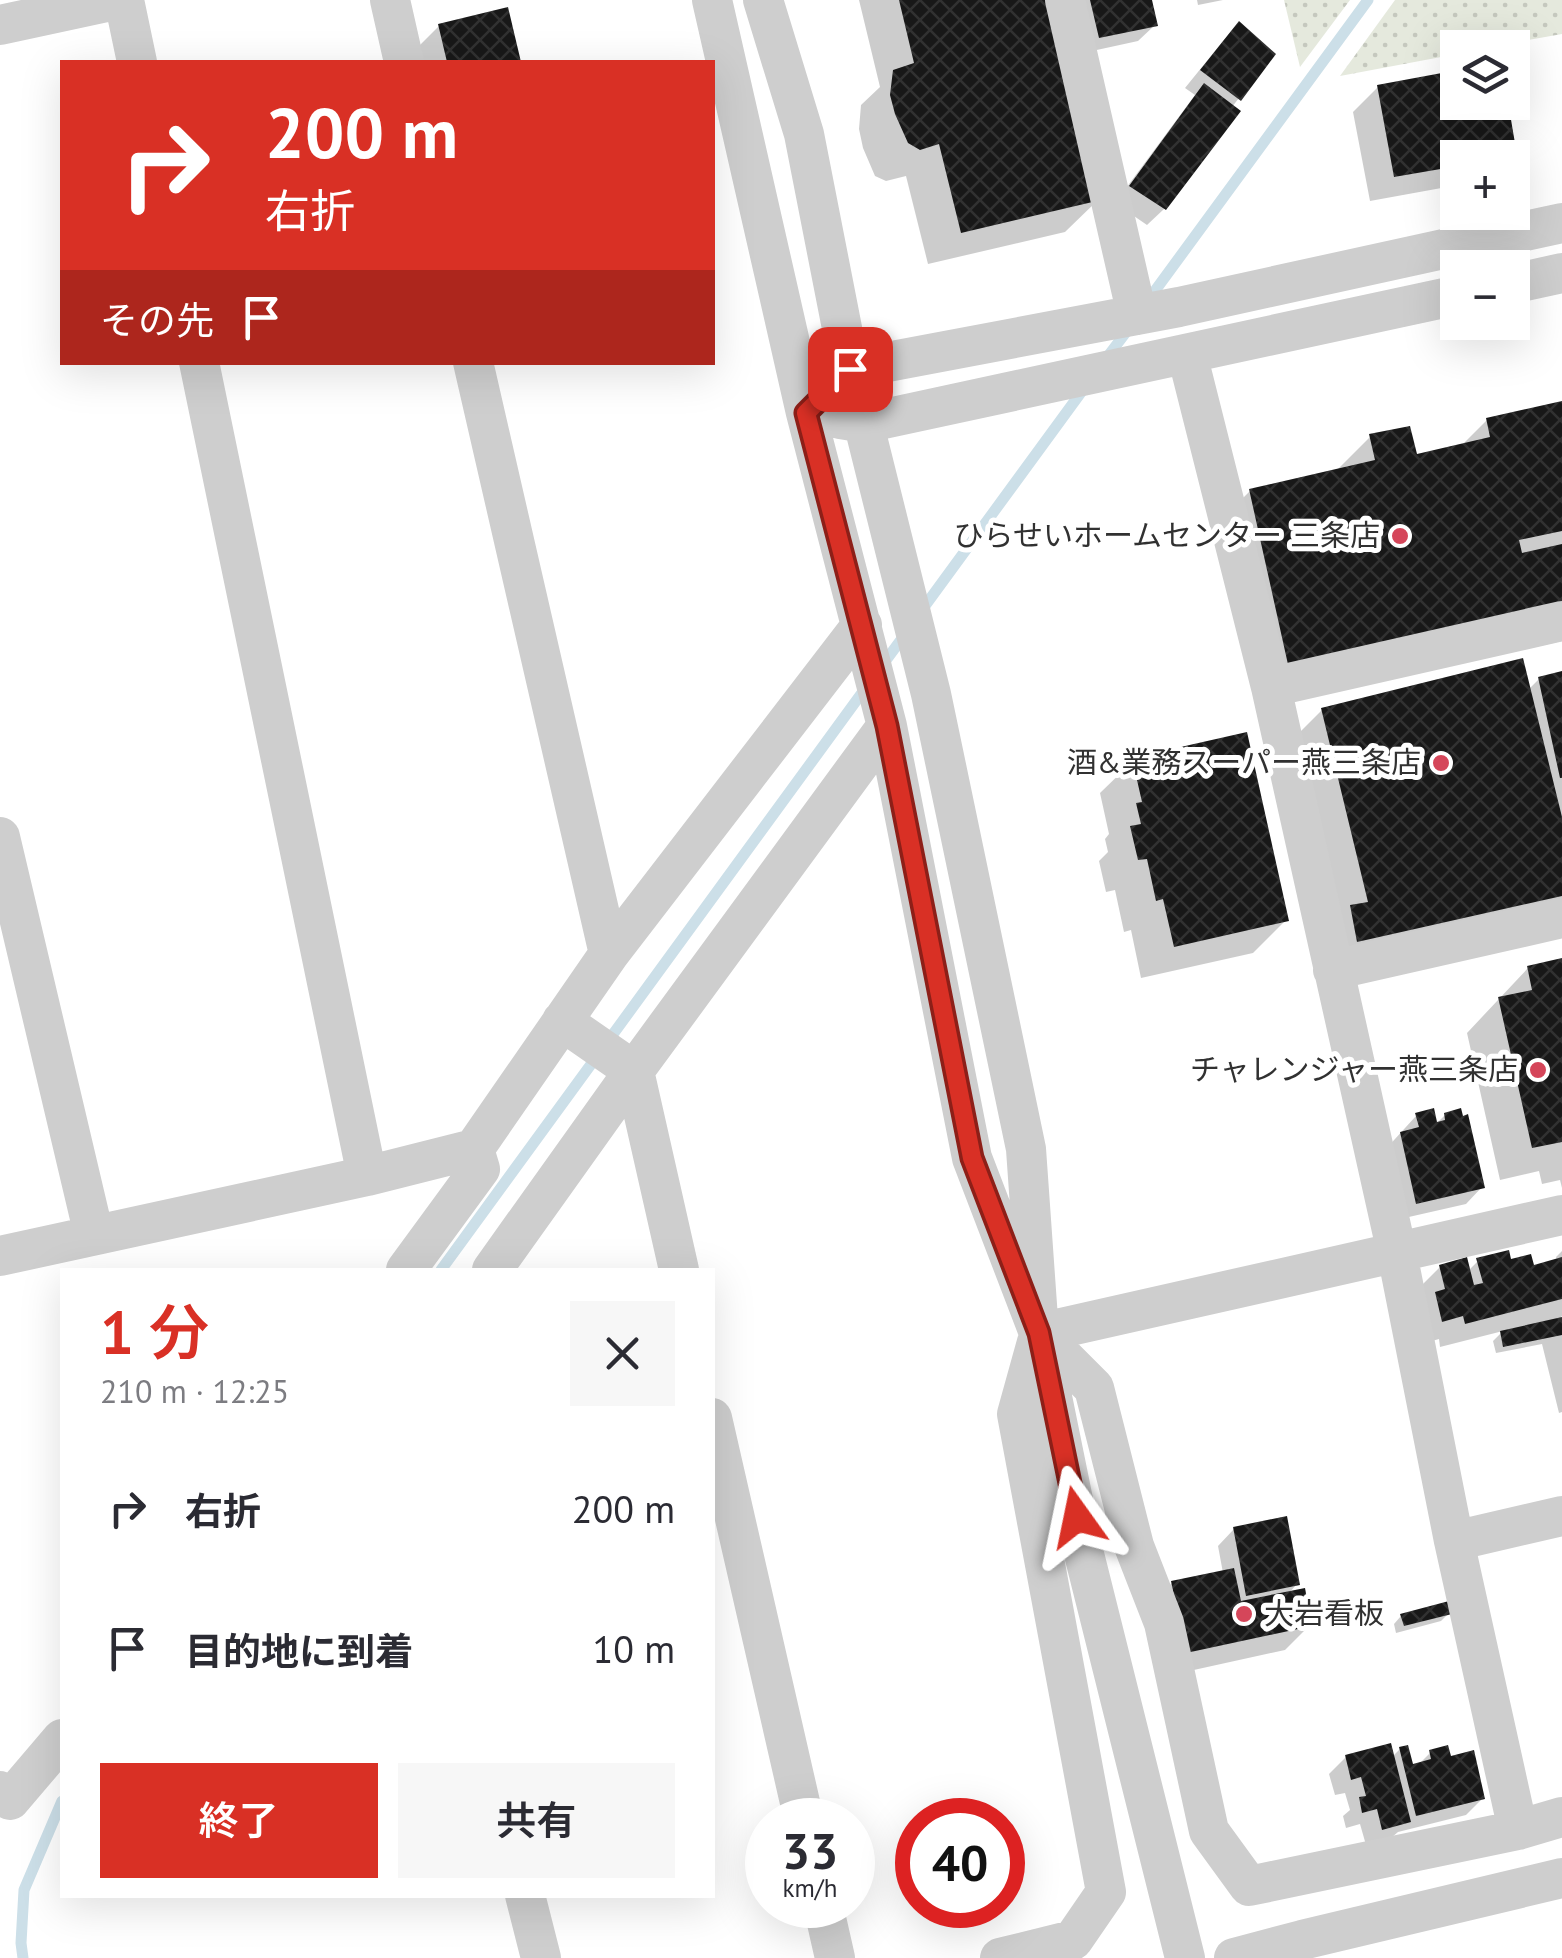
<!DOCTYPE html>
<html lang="ja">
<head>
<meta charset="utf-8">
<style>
  :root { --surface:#fff; --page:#f7f7f7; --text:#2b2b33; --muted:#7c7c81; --accent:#d93025 }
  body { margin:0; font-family:"PT Sans","Noto Sans JP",sans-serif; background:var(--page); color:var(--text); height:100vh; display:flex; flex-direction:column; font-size:38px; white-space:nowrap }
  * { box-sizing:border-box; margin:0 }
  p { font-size:32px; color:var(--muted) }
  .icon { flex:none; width:55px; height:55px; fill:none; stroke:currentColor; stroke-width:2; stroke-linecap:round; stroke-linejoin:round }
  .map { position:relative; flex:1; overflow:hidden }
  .sheet { position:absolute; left:60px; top:1268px; width:655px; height:630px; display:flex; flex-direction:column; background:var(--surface); border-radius:0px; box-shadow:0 10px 40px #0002 }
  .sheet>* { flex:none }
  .top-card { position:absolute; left:60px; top:60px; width:655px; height:305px; border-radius:0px; box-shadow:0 10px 40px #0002; background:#d93025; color:#fff; overflow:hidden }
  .buttons { position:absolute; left:1440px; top:30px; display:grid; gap:20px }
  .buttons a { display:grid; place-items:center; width:90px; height:90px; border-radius:0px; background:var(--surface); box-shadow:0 10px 40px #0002; font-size:50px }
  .speed { position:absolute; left:745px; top:1798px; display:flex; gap:20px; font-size:50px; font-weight:700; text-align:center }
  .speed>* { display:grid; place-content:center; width:130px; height:130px; border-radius:50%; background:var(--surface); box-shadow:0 10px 40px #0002; line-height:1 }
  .speed small { font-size:25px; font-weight:400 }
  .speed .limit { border:15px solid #d22; background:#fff; color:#111 }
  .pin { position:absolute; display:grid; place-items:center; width:85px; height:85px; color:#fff; margin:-42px; border-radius:20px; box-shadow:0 5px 15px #0006 }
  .me { position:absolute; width:110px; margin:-55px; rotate:348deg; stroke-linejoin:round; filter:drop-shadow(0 0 8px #0008) }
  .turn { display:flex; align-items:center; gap:35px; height:210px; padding:0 40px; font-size:45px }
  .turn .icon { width:130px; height:130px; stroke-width:2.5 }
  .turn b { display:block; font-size:70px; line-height:85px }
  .then { display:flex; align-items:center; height:95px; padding:0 40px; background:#0003; gap:20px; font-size:38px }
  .round { display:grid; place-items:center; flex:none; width:105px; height:105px; border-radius:0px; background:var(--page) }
  .head { display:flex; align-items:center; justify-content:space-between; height:170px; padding:0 40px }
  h1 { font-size:60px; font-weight:600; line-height:75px; color:var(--accent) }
  .cta { display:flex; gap:20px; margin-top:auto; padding:20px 40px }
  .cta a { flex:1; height:115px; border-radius:0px; background:var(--accent); color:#fff; font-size:40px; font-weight:600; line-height:115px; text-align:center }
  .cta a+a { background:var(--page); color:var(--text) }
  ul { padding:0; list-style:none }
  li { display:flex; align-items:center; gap:30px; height:140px; padding:0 40px }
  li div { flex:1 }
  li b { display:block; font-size:38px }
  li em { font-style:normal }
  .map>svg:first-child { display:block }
  .park { fill:url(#park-dots) }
  .shadow { fill:#0003 }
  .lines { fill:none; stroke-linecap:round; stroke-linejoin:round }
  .stream { stroke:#ccdfe8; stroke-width:11 }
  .building { fill:url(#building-cross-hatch) }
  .minor { stroke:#cecece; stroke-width:40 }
  .route-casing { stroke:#8d1f18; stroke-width:25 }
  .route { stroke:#d93025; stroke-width:18 }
  .poi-dot { fill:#d5465a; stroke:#fff; stroke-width:4 }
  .labels { text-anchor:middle; stroke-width:10; stroke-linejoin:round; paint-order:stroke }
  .poi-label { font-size:30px; fill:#313131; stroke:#fff; text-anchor:end }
</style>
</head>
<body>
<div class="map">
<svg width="1562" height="1958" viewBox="0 0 1562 1958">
  <defs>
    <pattern id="park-dots" width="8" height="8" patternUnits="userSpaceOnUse" patternTransform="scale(2.5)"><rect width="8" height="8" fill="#e5e9dd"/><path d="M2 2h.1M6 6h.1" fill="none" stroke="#c5c8be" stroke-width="1.8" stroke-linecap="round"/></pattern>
    <pattern id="building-cross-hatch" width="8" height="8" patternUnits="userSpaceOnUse" patternTransform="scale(2.5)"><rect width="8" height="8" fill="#181818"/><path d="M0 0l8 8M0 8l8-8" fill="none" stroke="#313131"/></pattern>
  </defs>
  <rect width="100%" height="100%" fill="#fff"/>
  <path class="park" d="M 1284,0 L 1350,0 L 1300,67 Z
    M 1395,0 L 1562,0 L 1562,34 L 1490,47 L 1458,48 L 1457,54 L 1340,76 Z"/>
  <path class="shadow" d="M 859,0 L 1049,0 L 1098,200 L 1065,232 L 928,264 L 906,176 L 886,181 L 875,176 L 863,148 L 859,129 L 861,105 L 880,87 Z
    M 1071,0 L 1149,0 L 1155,25 L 1138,41 L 1083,53 Z
    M 1197,0 L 1223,0 L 1198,5 Z
    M 506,10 L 518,62 L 416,62 L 414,51 L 439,26 Z
    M 1239,25 L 1273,54 L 1232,107 L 1237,112 L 1164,209 L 1147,225 L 1115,203 L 1195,95 L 1185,88 L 1223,41 Z
    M 1378,87 L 1458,102 L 1514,154 L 1511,158 L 1458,158 L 1458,185 L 1370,201 L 1353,112 Z
    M 1562,403 L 1562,641 L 1258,709 L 1217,524 L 1250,491 L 1337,470 L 1370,437 L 1415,457 L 1461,446 L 1487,420 Z
    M 1562,674 L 1562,919 L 1324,974 L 1289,743 L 1322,710 L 1528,690 L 1539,679 Z
    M 1133,761 L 1286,920 L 1253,953 L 1141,978 L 1131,930 L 1124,932 L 1115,890 L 1106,892 L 1099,861 L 1108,852 L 1105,839 L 1109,834 L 1100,793 Z
    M 1562,960 L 1562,1188 L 1560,1180 L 1542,1184 L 1539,1171 L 1500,1180 L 1467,1033 L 1528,968 Z
    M 1445,1115 L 1482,1187 L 1466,1204 L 1400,1219 L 1384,1151 L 1416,1116 L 1435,1125 Z
    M 1562,1251 L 1562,1316 L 1559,1319 L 1562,1318 L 1562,1412 L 1559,1413 L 1542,1344 L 1496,1353 L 1493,1341 L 1503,1331 L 1440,1347 L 1439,1339 L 1418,1345 L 1415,1292 L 1440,1267 L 1468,1271 L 1478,1261 L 1509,1262 L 1532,1268 L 1557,1261 L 1556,1257 Z
    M 1234,1529 L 1297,1584 L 1288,1594 L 1310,1625 L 1285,1650 L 1162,1677 L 1147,1608 L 1172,1583 L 1223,1573 L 1218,1546 Z
    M 1449,1613 L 1441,1621 L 1396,1633 L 1394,1624 L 1401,1616 Z
    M 1400,1749 L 1411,1767 L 1417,1766 L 1431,1752 L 1449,1759 L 1483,1798 L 1466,1815 L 1398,1832 L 1391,1838 L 1366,1845 L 1360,1824 L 1346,1828 L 1343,1816 L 1350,1810 L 1345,1793 L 1335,1795 L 1329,1774 L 1346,1757 L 1392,1757 Z"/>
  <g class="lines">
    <path class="stream" d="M 1146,303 L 1368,0
      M 1105,360 L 1130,327
      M 919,614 L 1085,387
      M 881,667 L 906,633
      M 441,1270 L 867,686
      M 23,1958 L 21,1943 L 24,1890 L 62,1801"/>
  </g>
  <path class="building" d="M 899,0 L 1051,0 L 1101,200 L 961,233 L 939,144 L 920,150 L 908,143 L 895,114 L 890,95 L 893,70 L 914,63 Z
    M 1090,0 L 1152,0 L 1158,26 L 1099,38 Z
    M 508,7 L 521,62 L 447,62 L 438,24 Z
    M 1239,21 L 1276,54 L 1241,101 L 1200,70 Z
    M 1458,70 L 1458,102 L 1508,102 L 1517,155 L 1501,158 L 1458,158 L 1458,166 L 1394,177 L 1377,85 Z
    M 1204,83 L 1241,111 L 1166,210 L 1129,186 Z
    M 1562,401 L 1562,531 L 1519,540 L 1522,553 L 1562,544 L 1562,617 L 1291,678 L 1249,489 L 1375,460 L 1369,434 L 1410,426 L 1417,454 L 1490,437 L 1486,418 Z
    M 1523,658 L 1562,817 L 1562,896 L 1357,942 L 1350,905 L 1368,902 L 1321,708 Z
    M 1562,671 L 1562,778 L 1560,778 L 1538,677 Z
    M 1247,732 L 1289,921 L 1174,947 L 1163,899 L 1156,901 L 1147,859 L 1138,860 L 1130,826 L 1141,824 L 1136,803 L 1142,802 L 1132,758 Z
    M 1562,958 L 1562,1142 L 1532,1148 L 1498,997 L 1532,990 L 1527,966 Z
    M 1434,1108 L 1437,1122 L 1445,1120 L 1444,1113 L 1461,1108 L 1463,1116 L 1468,1114 L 1485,1188 L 1416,1204 L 1400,1132 L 1419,1127 L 1415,1113 Z
    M 1509,1250 L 1511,1259 L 1531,1254 L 1534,1265 L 1562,1257 L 1562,1299 L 1465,1324 L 1463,1316 L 1442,1322 L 1435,1292 L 1445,1289 L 1439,1265 L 1467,1257 L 1474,1285 L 1483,1283 L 1476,1258 Z
    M 1562,1317 L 1562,1335 L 1503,1347 L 1500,1331 Z
    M 1287,1516 L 1300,1585 L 1246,1596 L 1233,1527 Z
    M 1234,1568 L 1241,1601 L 1305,1588 L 1312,1626 L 1186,1653 L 1171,1581 Z
    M 1449,1601 L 1452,1614 L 1404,1626 L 1400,1614 Z
    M 1391,1743 L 1411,1822 L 1382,1830 L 1377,1809 L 1362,1813 L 1359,1797 L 1366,1796 L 1361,1777 L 1351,1780 L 1345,1755 Z
    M 1408,1745 L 1413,1764 L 1431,1759 L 1429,1750 L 1448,1745 L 1451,1756 L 1474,1750 L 1485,1799 L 1416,1816 L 1399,1747 Z"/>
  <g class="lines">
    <path class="minor" d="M 124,0 L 137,62
      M 390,0 L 404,62
      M 712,0 L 806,413 L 887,726 L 972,1158 L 1039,1333 L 1094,1388 L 1134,1546 L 1164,1623 L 1209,1831 L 1249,1886 L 1518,1830 L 1562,1817
      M 763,0 L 804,134 L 850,369 L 931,694 L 1026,1149 L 1039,1333 L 1084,1554 L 1185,1958
      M 1065,0 L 1137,315
      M 0,25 L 116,0
      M 1512,284 L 1562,273
      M 1187,354 L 1271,687 L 1397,1253 L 1454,1541 L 1518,1830
      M 199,362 L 367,1176
      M 473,362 L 609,954
      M 833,386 L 850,369 L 1179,307 L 1562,223
      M 840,419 L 865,423 L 1458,295
      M 1271,687 L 1562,621
      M 0,837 L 94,1235
      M 1333,970 L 1562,918
      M 562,1021 L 634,1071 L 679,1270
      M 0,1256 L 367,1176 L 474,1149 L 609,954 L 862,625
      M 406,1270 L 480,1169 L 474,1149
      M 492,1270 L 634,1071 L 887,726
      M 1039,1333 L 1562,1215
      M 712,1418 L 804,1820
      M 1454,1541 L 1562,1516
      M 0,1791 L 10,1800 L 62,1739
      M 525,1895 L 541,1958
      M 823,1905 L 835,1958
      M 1000,1958 L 1073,1940 L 1106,1892 L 1017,1414 L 1037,1342
      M 1234,1958 L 1302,1940 L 1562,1878"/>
  </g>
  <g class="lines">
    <defs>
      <path id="route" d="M 850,369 L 806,413 L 887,726 L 972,1158 L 1039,1333 L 1077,1517"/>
    </defs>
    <use href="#route" class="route-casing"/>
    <use href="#route" class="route"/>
  </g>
  <g class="poi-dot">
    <circle cx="1400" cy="536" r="10"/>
    <circle cx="1441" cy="763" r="10"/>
    <circle cx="1538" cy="1070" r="10"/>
    <circle cx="1244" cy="1614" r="10"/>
  </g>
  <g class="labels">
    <g class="poi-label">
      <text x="1380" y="546">ひらせいホームセンター 三条店</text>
      <text x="1421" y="773">酒&amp;業務スーパー燕三条店</text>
      <text x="1518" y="1080">チャレンジャー燕三条店</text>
      <text x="1264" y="1624" text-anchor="start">大岩看板</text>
    </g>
  </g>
</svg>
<div class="buttons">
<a><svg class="icon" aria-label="layers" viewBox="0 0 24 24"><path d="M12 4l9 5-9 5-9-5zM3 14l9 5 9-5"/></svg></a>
<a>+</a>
<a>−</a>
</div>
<div class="speed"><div>33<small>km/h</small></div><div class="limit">40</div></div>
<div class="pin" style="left:850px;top:369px;background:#d93025"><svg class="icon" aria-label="arrive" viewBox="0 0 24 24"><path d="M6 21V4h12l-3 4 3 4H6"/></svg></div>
<svg class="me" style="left:1077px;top:1517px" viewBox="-20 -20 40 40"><path d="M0-17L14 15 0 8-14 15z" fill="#d93025" stroke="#fff" stroke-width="4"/></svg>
<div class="top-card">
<div class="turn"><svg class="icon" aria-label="right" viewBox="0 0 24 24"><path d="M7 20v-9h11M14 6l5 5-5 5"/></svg><div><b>200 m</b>右折</div></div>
<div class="then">その先<svg class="icon" aria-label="arrive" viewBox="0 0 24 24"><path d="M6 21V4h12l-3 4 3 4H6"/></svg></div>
</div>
<section class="sheet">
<div class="head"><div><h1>1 分</h1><p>210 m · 12:25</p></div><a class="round"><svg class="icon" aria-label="close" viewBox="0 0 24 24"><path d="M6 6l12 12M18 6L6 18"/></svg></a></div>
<ul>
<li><svg class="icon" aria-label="right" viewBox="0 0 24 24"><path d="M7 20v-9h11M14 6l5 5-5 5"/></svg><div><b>右折</b></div><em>200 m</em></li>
<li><svg class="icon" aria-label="arrive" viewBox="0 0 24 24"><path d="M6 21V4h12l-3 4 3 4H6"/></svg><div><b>目的地に到着</b></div><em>10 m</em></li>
</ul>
<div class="cta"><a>終了</a><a>共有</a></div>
</section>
</div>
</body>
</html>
